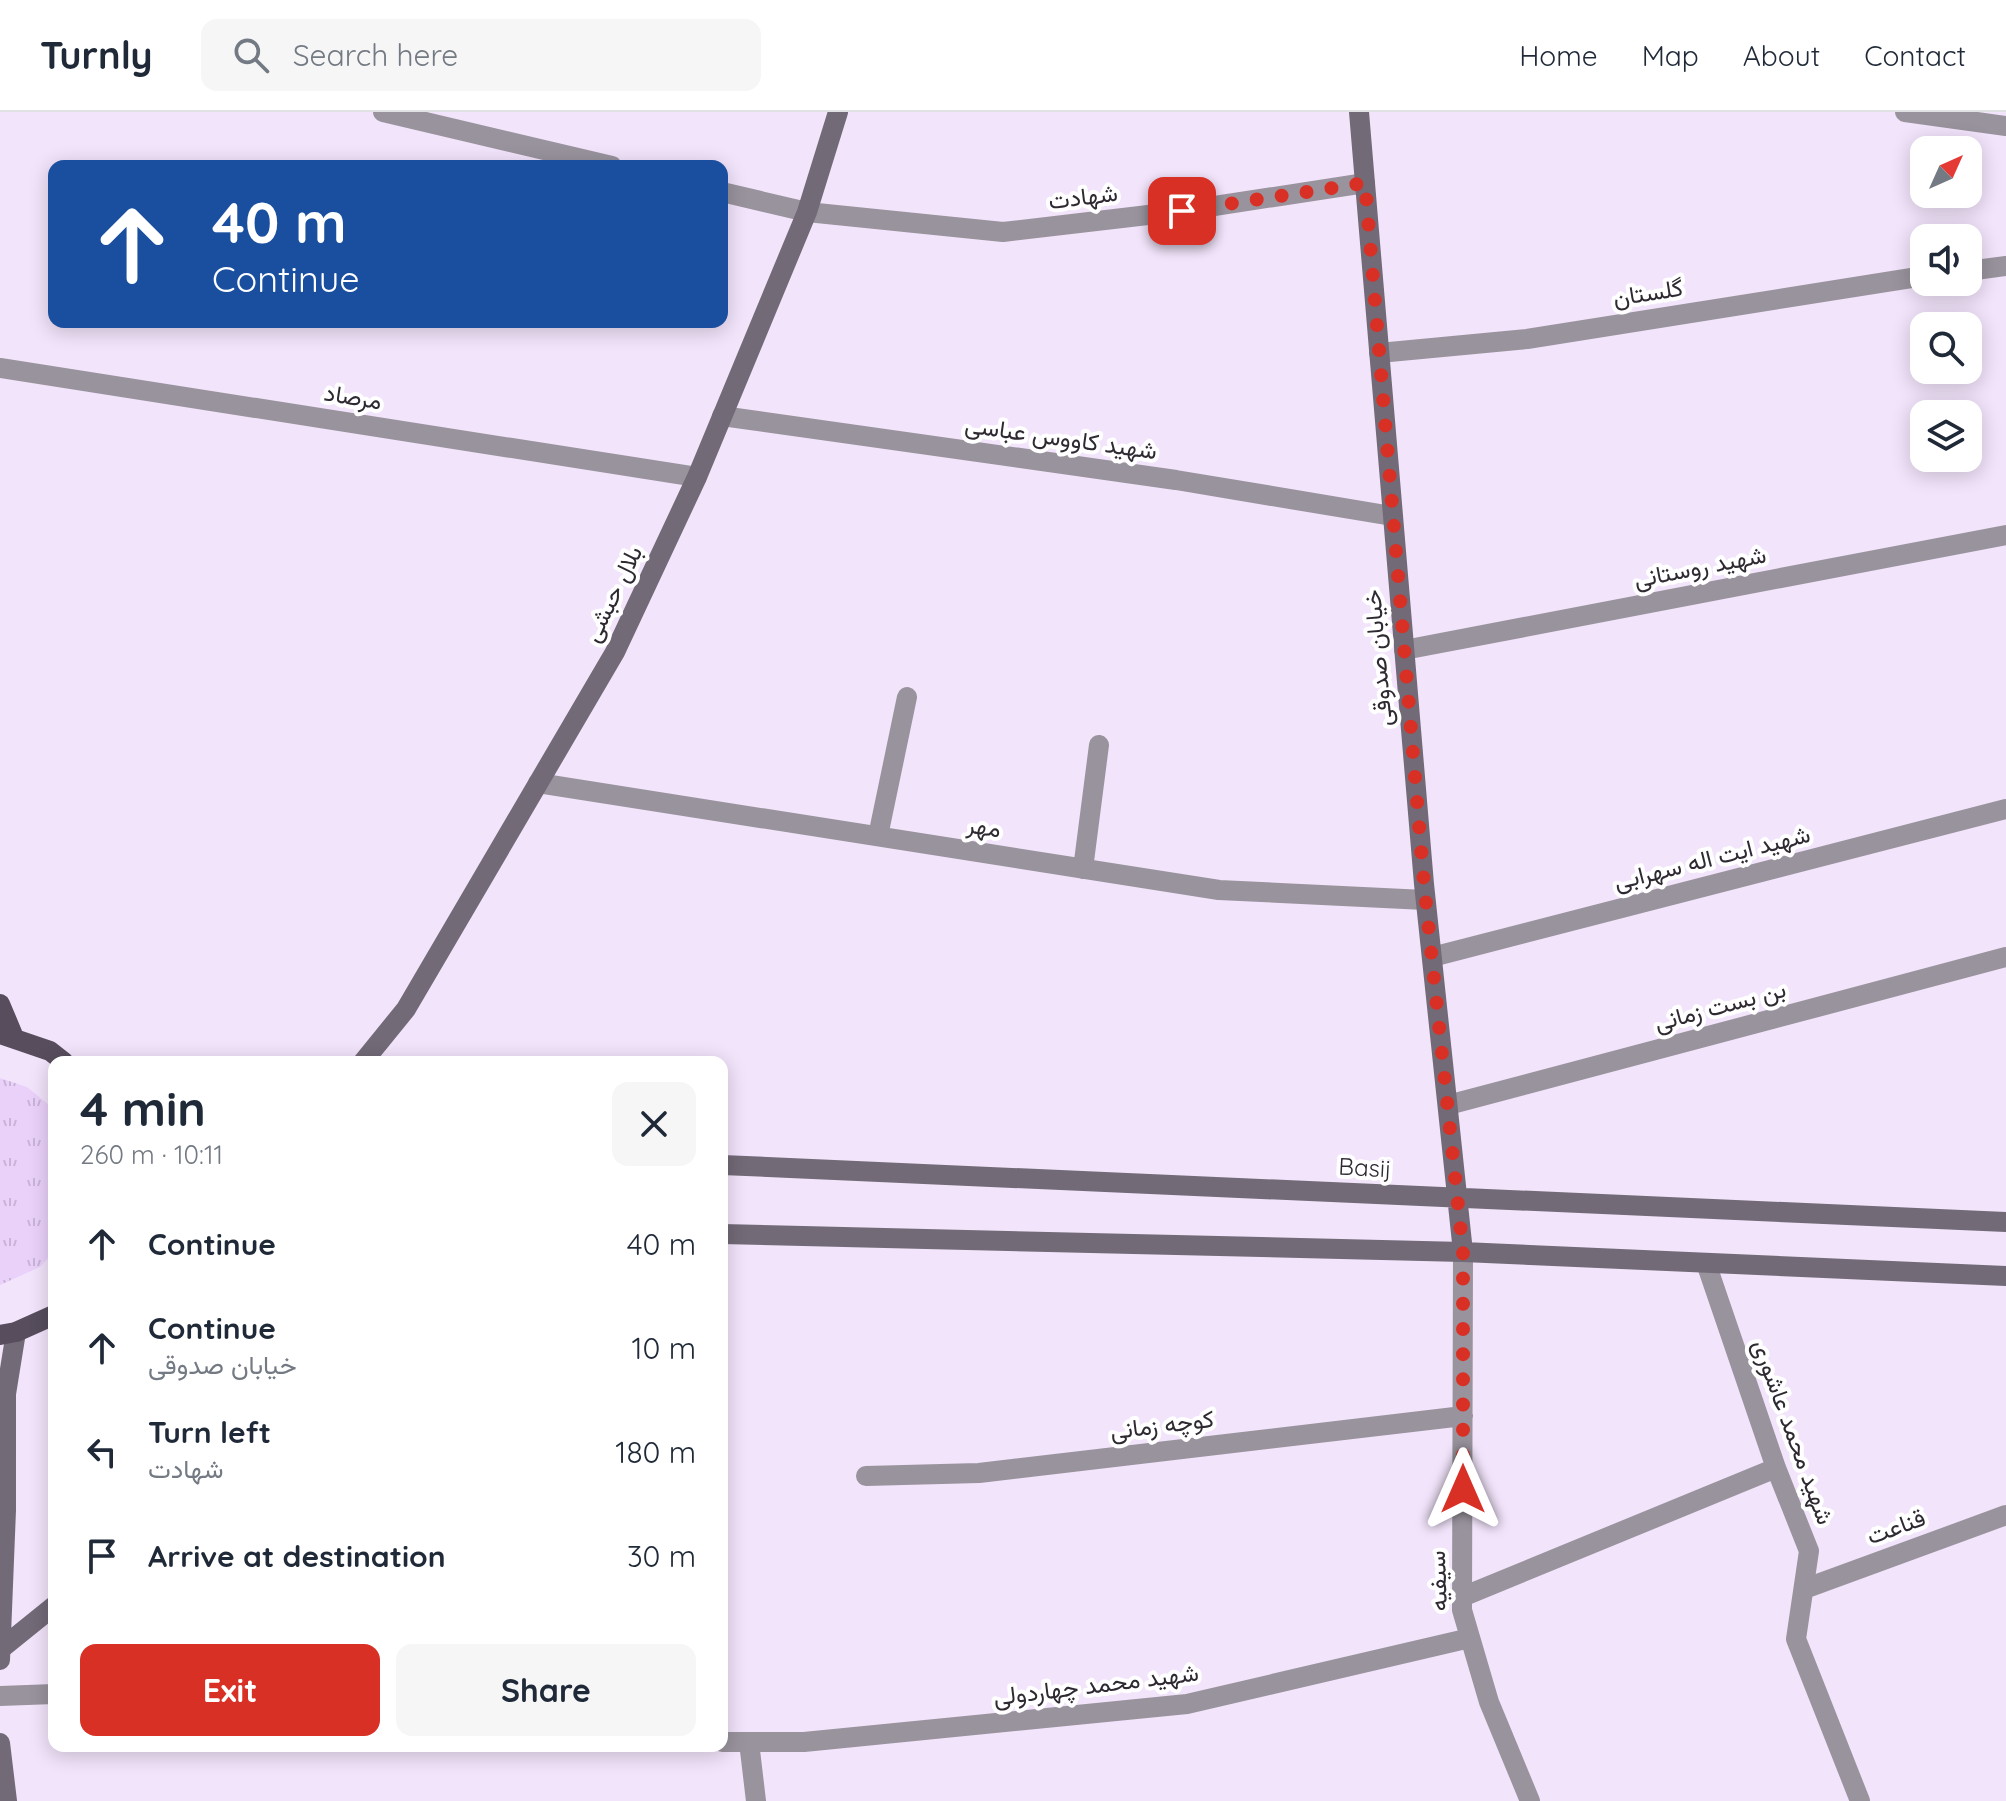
<!DOCTYPE html>
<html lang="en">
<head>
<meta charset="utf-8">
<style>
  :root { --surface:#fff; --page:#f6f6f7; --text:#1f2937; --muted:#747a83; --line:#e0e1e3; --accent:#d93025 }
  body { margin:0; font-family:Quicksand,Vazirmatn,sans-serif; background:var(--page); color:var(--text); height:100vh; display:flex; flex-direction:column; font-size:30px; white-space:nowrap }
  * { box-sizing:border-box; margin:0 }
  p { font-size:26px; color:var(--muted) }
  .icon { flex:none; width:44px; height:44px; fill:none; stroke:currentColor; stroke-width:2; stroke-linecap:round; stroke-linejoin:round }
  .map { position:relative; flex:1; overflow:hidden }
  .panel { position:absolute; left:48px; top:944px; width:680px; height:696px; display:flex; flex-direction:column; background:var(--surface); border-radius:16px; box-shadow:0 4px 20px #0003 }
  .panel>* { flex:none }
  .banner { position:absolute; left:48px; top:48px; width:680px; height:168px; border-radius:16px; box-shadow:0 4px 20px #0003; background:#1a4fa0; color:#fff; overflow:hidden }
  .needle { width:52px; rotate:45deg }
  .tools { position:absolute; left:1910px; top:24px; display:grid; gap:16px }
  .tools a { display:grid; place-items:center; width:72px; height:72px; border-radius:16px; background:var(--surface); box-shadow:0 4px 20px #0003; font-size:40px }
  .pin { position:absolute; display:grid; place-items:center; width:68px; height:68px; color:#fff; margin:-34px; border-radius:16px; box-shadow:0 4px 12px #0006 }
  .me { position:absolute; width:88px; margin:-44px; rotate:0deg; stroke-linejoin:round; filter:drop-shadow(0 0 6px #0008) }
  .turn { display:flex; align-items:center; gap:28px; height:168px; padding:0 32px; font-size:36px }
  .turn .icon { width:104px; height:104px; stroke-width:2.5 }
  .turn b { display:block; font-size:56px; line-height:68px }
  .round { display:grid; place-items:center; flex:none; width:84px; height:84px; border-radius:16px; background:var(--page) }
  .head { display:flex; align-items:center; justify-content:space-between; height:136px; padding:0 32px }
  h1 { font-size:48px; font-weight:700; line-height:60px }
  .cta { display:flex; gap:16px; margin-top:auto; padding:16px 32px }
  .cta a { flex:1; height:92px; border-radius:16px; background:var(--accent); color:#fff; font-size:32px; font-weight:700; line-height:92px; text-align:center }
  .cta a+a { background:var(--page); color:var(--text) }
  ul { padding:0; list-style:none }
  li { display:flex; align-items:center; gap:24px; height:104px; padding:0 32px }
  li div { flex:1 }
  li b { display:block; font-size:30px }
  li em { font-style:normal }
  header { display:flex; align-items:center; gap:48px; box-sizing:border-box; height:112px; padding:0 40px; background:var(--surface); border-bottom:2px solid var(--line) }
  header strong { font-size:38px }
  nav { display:flex; gap:44px; margin-inline-start:auto; font-size:28px }
  .search { width:560px; height:72px; background:var(--page); display:flex; align-items:center; gap:20px; box-sizing:border-box; padding:0 28px; border-radius:16px; color:var(--muted); font-size:30px }
  .map>svg:first-child { display:block }
  .grass { fill:url(#grass-tufts) }
  .lines { fill:none; stroke-linecap:round; stroke-linejoin:round }
  .street { stroke:#99939d; stroke-width:20 }
  .secondary { stroke:#726a77; stroke-width:20 }
  .primary { stroke:#574d5d; stroke-width:20 }
  .route { stroke:#d93025; stroke-width:14; stroke-dasharray:0 25.2 }
  .labels { text-anchor:middle; stroke-width:8; stroke-linejoin:round; paint-order:stroke }
  .street-label { font-size:24px; fill:#2f2a32; stroke:#fff }
</style>
</head>
<body>
<header>
<strong>Turnly</strong>
<div class="search"><svg class="icon" aria-label="search" viewBox="0 0 24 24"><circle cx="10" cy="10" r="6"/><path d="M15 15l6 6"/></svg>Search here</div>
<nav><a>Home</a><a>Map</a><a>About</a><a>Contact</a></nav>
</header>
<div class="map">
<svg width="2006" height="1689" viewBox="0 0 2006 1689">
  <defs>
    <pattern id="grass-tufts" width="24" height="20" patternUnits="userSpaceOnUse" patternTransform="scale(2)"><rect width="24" height="20" fill="#ead1fa"/><path d="M3 7l-1-3M5 7V3M7 7l1-3M15 17l-1-3M17 17v-4M19 17l1-3" fill="none" stroke="#c9b4d7"/></pattern>
  </defs>
  <rect width="100%" height="100%" fill="#f2e4fb"/>
  <path class="grass" d="M 0,966 L 27,975 L 54,997 L 54,1140 L 40,1155 L 0,1173 Z"/>
  <g class="lines">
    <path class="street" d="M 383,0 L 612,54
      M 1905,0 L 2006,14
      M 722,80 L 807,100 L 1003,120 L 1182,99 L 1365,71
      M 1968,159 L 2006,154
      M 1379,241 L 1527,227 L 1924,164
      M 0,256 L 697,365
      M 722,304 L 1176,368 L 1392,404
      M 1404,538 L 2006,423
      M 538,671 L 1219,778 L 1425,788
      M 878,724 L 907,585
      M 1083,757 L 1099,633
      M 1432,845 L 2006,697
      M 1448,993 L 2006,845
      M 1463,1140 L 1462,1498 L 1489,1590 L 1530,1689
      M 1706,1151 L 1776,1356 L 1809,1439 L 1796,1527 L 1860,1689
      M 866,1364 L 979,1361 L 1463,1304
      M 1804,1477 L 2006,1403
      M 1462,1485 L 1776,1356
      M 0,1584 L 54,1582
      M 722,1630 L 804,1630 L 1187,1592 L 1470,1526
      M 749,1630 L 756,1689"/>
    <path class="secondary" d="M 1359,0 L 1424,772 L 1463,1140
      M 363,950 L 406,897 L 615,540 L 697,365 L 807,100 L 838,0
      M 722,1053 L 2006,1110
      M 722,1122 L 1463,1140 L 2006,1164
      M 2,1536 L 54,1494
      M 0,1548 L 6,1398 L 6,1282 L 16,1220
      M 0,1631 L 7,1689"/>
    <path class="primary" d="M 0,892 L 13,923
      M 0,922 L 50,939 L 64,950
      M 0,1223 L 16,1220 L 54,1203"/>
  </g>
  <g class="lines">
    <path class="route" d="M 1182,99 L 1365,71 L 1424,772 L 1463,1140 L 1463,1377"/>
  </g>
  <g class="labels">
    <g class="street-label">
      <text transform="translate(1083 85) rotate(-7)" y="8">شهادت</text>
      <text transform="translate(1648 181) rotate(-9)" y="8">گلستان</text>
      <text transform="translate(353 285) rotate(9)" y="8">مرصاد</text>
      <text transform="translate(1061 326) rotate(8)" y="8">شهید کاووس عباسی</text>
      <text transform="translate(1700 455) rotate(-11)" y="8">شهید روستانی</text>
      <text transform="translate(613 482) rotate(-64)" y="8">بلال حبشی</text>
      <text transform="translate(1378 546) rotate(-95)" y="8">خیابان صدوقی</text>
      <text transform="translate(984 715) rotate(9)" y="8">مهر</text>
      <text transform="translate(1712 746) rotate(-14)" y="8">شهید ایت اله سهرابی</text>
      <text transform="translate(1720 894) rotate(-15)" y="8">بن بست زمانی</text>
      <text transform="translate(1365 1056) rotate(3)" y="8">Basij</text>
      <text transform="translate(1162 1313) rotate(-7)" y="8">کوچه زمانی</text>
      <text transform="translate(1793 1320) rotate(70)" y="8">شهید محمد عاشوری</text>
      <text transform="translate(1896 1415) rotate(-20)" y="8">قناعت</text>
      <text transform="translate(1438 1469) rotate(-92)" y="8">سیفیه</text>
      <text transform="translate(1096 1573) rotate(-7)" y="8">شهید محمد چهاردولی</text>
    </g>
  </g>
</svg>
<div class="tools">
<a><svg class="needle" viewBox="-14 -14 28 28"><path d="M0-13l5 13h-10z" fill="#e53935"/><path d="M0 13l5-13h-10z" fill="#747a83"/></svg></a>
<a><svg class="icon" aria-label="sound" viewBox="0 0 24 24"><path d="M4 9h4l5-4v14l-5-4H4zM17 9q2 3 0 6"/></svg></a>
<a><svg class="icon" aria-label="search" viewBox="0 0 24 24"><circle cx="10" cy="10" r="6"/><path d="M15 15l6 6"/></svg></a>
<a><svg class="icon" aria-label="layers" viewBox="0 0 24 24"><path d="M12 4l9 5-9 5-9-5zM3 14l9 5 9-5"/></svg></a>
</div>
<div class="pin" style="left:1182px;top:99px;background:#d93025"><svg class="icon" aria-label="arrive" viewBox="0 0 24 24"><path d="M6 21V4h12l-3 4 3 4H6"/></svg></div>
<svg class="me" style="left:1463px;top:1377px" viewBox="-20 -20 40 40"><path d="M0-17L14 15 0 8-14 15z" fill="#d93025" stroke="#fff" stroke-width="4"/></svg>
<div class="banner">
<div class="turn"><svg class="icon" aria-label="ahead" viewBox="0 0 24 24"><path d="M12 20V5M6 11l6-6 6 6"/></svg><div><b>40 m</b>Continue</div></div>
</div>
<section class="panel">
<div class="head"><div><h1>4 min</h1><p>260 m · 10:11</p></div><a class="round"><svg class="icon" aria-label="close" viewBox="0 0 24 24"><path d="M6 6l12 12M18 6L6 18"/></svg></a></div>
<ul>
<li><svg class="icon" aria-label="ahead" viewBox="0 0 24 24"><path d="M12 20V5M6 11l6-6 6 6"/></svg><div><b>Continue</b></div><em>40 m</em></li>
<li><svg class="icon" aria-label="ahead" viewBox="0 0 24 24"><path d="M12 20V5M6 11l6-6 6 6"/></svg><div><b>Continue</b><p>خیابان صدوقی</p></div><em>10 m</em></li>
<li><svg class="icon" aria-label="left" viewBox="0 0 24 24"><path d="M17 20v-9H6M10 6l-5 5 5 5"/></svg><div><b>Turn left</b><p>شهادت</p></div><em>180 m</em></li>
<li><svg class="icon" aria-label="arrive" viewBox="0 0 24 24"><path d="M6 21V4h12l-3 4 3 4H6"/></svg><div><b>Arrive at destination</b></div><em>30 m</em></li>
</ul>
<div class="cta"><a>Exit</a><a>Share</a></div>
</section>
</div>
</body>
</html>
